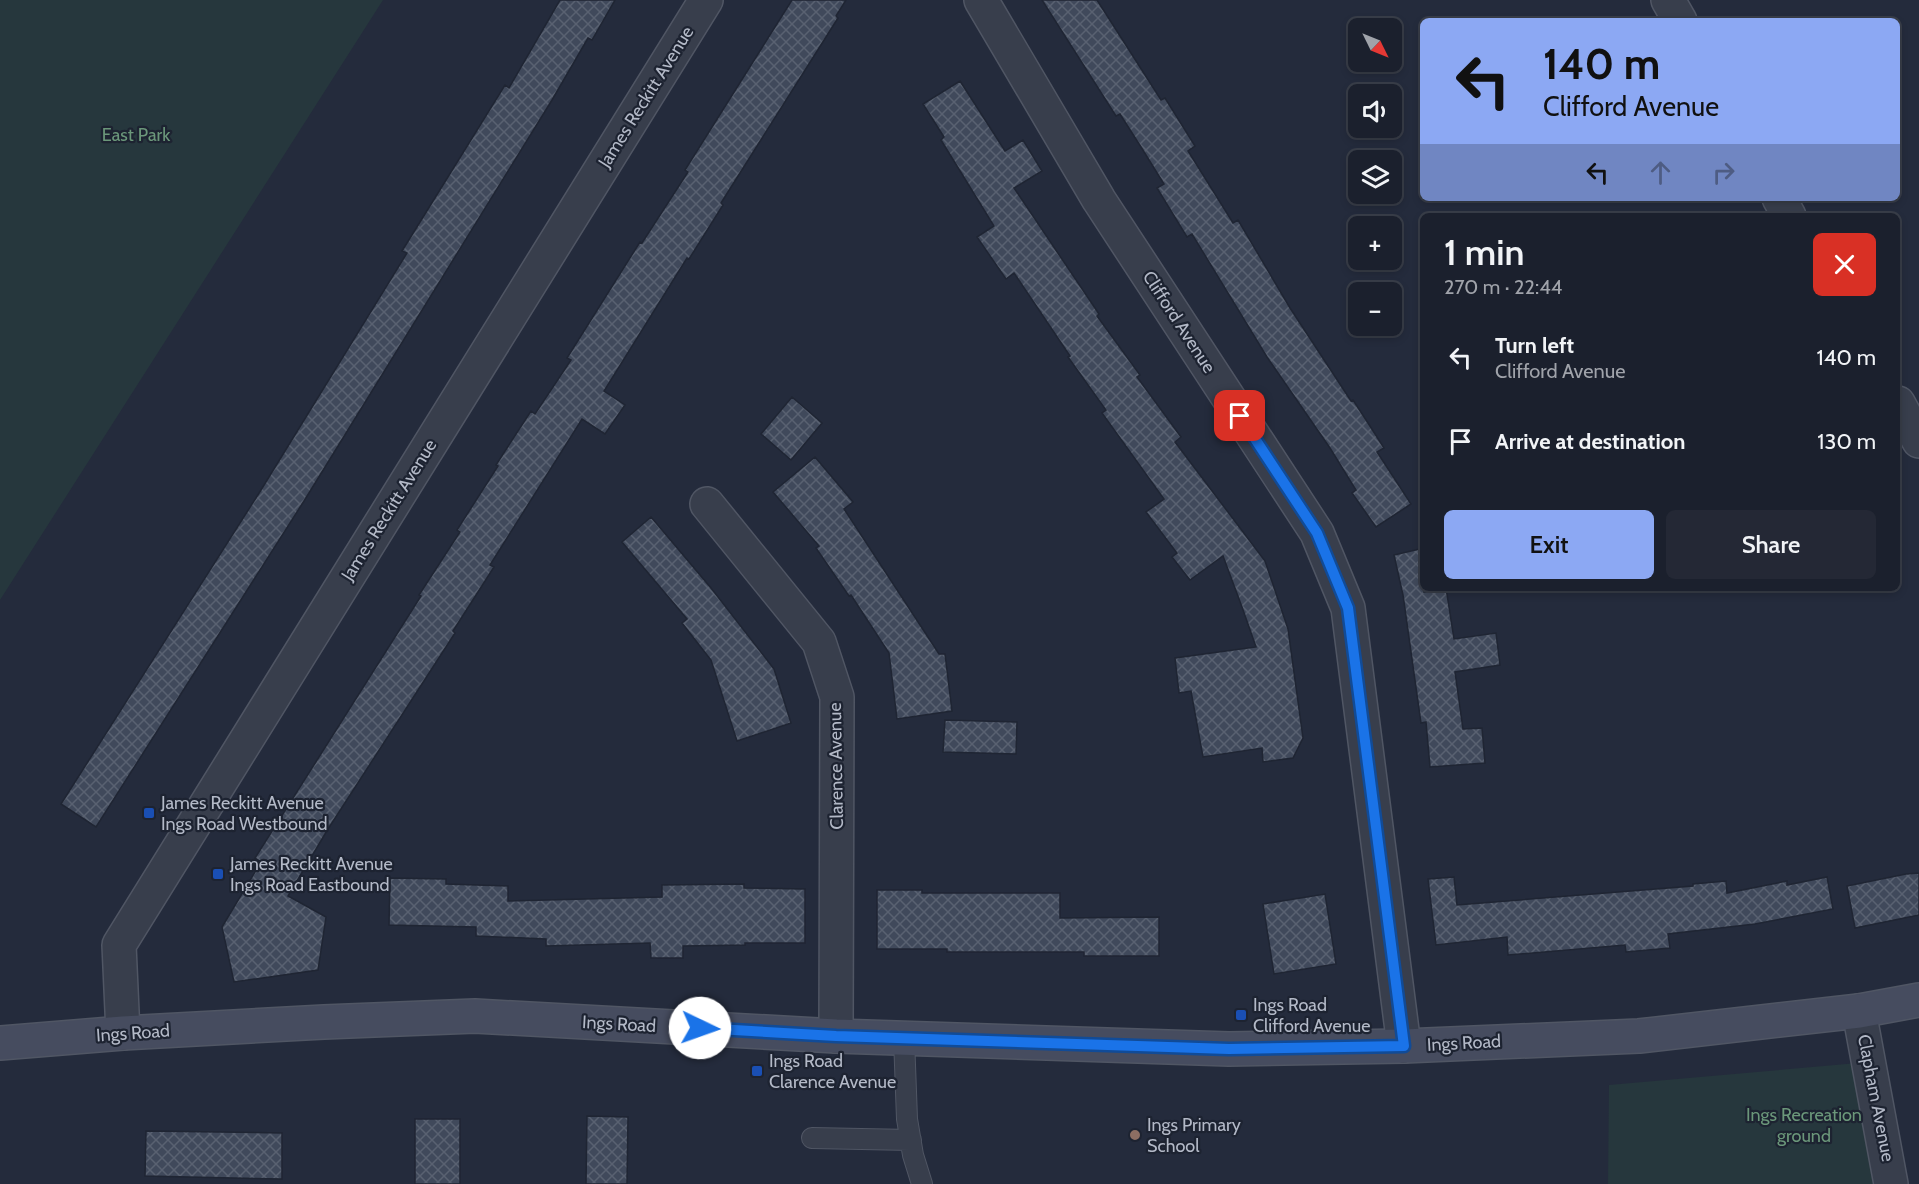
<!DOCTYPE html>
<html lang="en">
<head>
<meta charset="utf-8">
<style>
  :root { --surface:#1b202d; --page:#242835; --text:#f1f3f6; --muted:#a0a3aa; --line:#393e49; --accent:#8ca8f3 }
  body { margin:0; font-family:Cabin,sans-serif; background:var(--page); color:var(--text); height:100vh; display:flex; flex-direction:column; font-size:22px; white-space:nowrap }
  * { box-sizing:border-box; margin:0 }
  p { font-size:20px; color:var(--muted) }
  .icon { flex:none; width:33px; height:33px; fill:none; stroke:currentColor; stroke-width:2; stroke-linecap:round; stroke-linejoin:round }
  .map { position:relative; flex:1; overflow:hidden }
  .sheet { position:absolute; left:1420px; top:213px; width:480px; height:378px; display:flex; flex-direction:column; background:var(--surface); border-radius:9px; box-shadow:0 3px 9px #0003,0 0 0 2px var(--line) }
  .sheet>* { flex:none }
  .banner { position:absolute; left:1420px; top:18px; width:480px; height:183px; border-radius:9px; box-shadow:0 3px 9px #0003,0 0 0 2px var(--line); background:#8ca8f3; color:#111; overflow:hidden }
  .needle { width:39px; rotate:133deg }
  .controls { position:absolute; left:1348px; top:18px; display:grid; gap:12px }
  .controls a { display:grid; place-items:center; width:54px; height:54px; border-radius:9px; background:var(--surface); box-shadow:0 3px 9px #0003,0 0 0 2px var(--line); font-size:30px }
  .pin { position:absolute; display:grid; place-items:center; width:51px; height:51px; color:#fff; margin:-26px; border-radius:12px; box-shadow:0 3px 9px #0006 }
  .me { position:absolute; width:66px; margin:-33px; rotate:93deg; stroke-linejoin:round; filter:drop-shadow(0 0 4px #0008) }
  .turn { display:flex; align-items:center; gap:21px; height:126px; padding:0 24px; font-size:27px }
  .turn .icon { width:78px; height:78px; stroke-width:2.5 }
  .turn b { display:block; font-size:42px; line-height:51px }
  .lanes { display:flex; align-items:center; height:57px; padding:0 24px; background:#0003; justify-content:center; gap:30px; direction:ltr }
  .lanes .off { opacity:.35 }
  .round { display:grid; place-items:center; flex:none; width:63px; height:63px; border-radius:9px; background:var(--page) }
  .head { display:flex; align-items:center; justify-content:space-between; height:102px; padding:0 24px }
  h1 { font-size:36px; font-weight:600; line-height:45px }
  .primary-button { display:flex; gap:12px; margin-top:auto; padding:12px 24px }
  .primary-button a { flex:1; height:69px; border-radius:9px; background:var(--accent); color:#111; font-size:24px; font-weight:600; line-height:69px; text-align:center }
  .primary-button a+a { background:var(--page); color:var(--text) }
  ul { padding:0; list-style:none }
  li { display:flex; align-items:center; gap:18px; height:84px; padding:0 24px }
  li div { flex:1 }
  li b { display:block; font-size:22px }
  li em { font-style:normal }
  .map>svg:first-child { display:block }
  .park { fill:#26373d }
  .building { fill:url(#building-cross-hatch); stroke:#1f2533; stroke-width:1.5 }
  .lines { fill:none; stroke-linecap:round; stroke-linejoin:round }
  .lane-casing { stroke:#505664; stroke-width:22 }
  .street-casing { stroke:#505664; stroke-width:36 }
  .secondary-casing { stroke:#505664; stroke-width:36 }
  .lane { stroke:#383e4c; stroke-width:20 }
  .street { stroke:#383e4c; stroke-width:33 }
  .secondary { stroke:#464c5f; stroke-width:33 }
  .route-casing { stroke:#114b97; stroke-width:15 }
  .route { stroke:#1a73e8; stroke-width:10 }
  .transit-dot { fill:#1a4fb4; stroke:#1d2331; stroke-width:2 }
  .education-dot { fill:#8d6e63; stroke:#1d2331; stroke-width:2 }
  .labels { text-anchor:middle; stroke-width:4.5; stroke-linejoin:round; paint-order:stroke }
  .street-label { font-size:18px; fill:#b3b9c7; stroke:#1d2331 }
  .park-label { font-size:18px; fill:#6b977a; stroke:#1d2331 }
  .poi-label { font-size:18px; fill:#b3b9c7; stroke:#1d2331; text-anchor:start }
</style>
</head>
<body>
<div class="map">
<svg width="1919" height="1184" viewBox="0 0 1919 1184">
  <defs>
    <pattern id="building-cross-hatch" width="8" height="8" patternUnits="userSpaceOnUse" patternTransform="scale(1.5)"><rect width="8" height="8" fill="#40495b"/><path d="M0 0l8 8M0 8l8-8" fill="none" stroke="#596171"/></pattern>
  </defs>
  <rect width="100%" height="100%" fill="#242b3c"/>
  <path class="park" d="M 0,0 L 383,0 L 0,600 Z
    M 1858,1063 L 1873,1184 L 1608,1184 L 1609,1085 Z"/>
  <path class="building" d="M 560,0 L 615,0 L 592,40 L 588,38 L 552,100 L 304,501 L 96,827 L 61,804 L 261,490 L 407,253 L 402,251 L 505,85 L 509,88 Z
    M 792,0 L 846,0 L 836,16 L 838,18 L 721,203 L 723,205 L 689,259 L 687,258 L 604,391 L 625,405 L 605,434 L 582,419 L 490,565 L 494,567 L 453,631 L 455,633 L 328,829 L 288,896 L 326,917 L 318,970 L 234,982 L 222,927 L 261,862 L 255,858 L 421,596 L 419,595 L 460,532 L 457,530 L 498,466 L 496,465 L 531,411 L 535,414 L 571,360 L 567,358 L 640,242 L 642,243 L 688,172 L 685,170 Z
    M 1042,0 L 1097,0 L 1161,100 L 1165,98 L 1195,146 L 1188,151 L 1233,223 L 1238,220 L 1290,308 L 1351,401 L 1353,400 L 1368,423 L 1384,448 L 1377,452 L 1411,504 L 1376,527 L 1352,493 L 1356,490 L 1330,448 L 1267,357 L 1192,234 L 1187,237 L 1157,188 L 1164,184 L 1141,147 L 1120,114 L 1116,116 Z
    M 960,81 L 1005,151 L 1023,140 L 1042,171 L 1014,188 L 1099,314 L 1097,316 L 1140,375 L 1137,377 L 1181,437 L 1175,442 L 1265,561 L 1288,629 L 1303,738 L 1293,758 L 1263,762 L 1262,748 L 1203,757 L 1191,691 L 1179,693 L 1175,658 L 1256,647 L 1242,607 L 1223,556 L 1190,580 L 1172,557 L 1177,553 L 1146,512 L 1164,499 L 1102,413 L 1106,410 L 1068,357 L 1070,356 L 1014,273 L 1006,279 L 977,237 L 994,226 L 941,140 L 944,137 L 923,104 Z
    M 792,397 L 822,423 L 791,460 L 761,434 Z
    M 815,457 L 853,502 L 844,509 L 939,654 L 945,654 L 952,711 L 897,719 L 889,653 L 851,595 L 849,596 L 816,548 L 819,546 L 773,492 Z
    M 651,517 L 711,588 L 774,669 L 791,723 L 737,741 L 711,660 L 682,623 L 687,619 L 622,542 Z
    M 1424,548 L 1424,592 L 1446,588 L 1454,639 L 1496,633 L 1500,665 L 1455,672 L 1463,729 L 1482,728 L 1485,763 L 1430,767 L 1426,722 L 1421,723 L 1403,595 L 1394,555 Z
    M 945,720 L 1017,722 L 1016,754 L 943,752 Z
    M 1919,873 L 1919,915 L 1855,928 L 1847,886 L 1906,874 Z
    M 1454,877 L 1457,905 L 1693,886 L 1693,884 L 1726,881 L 1727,893 L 1787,881 L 1787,885 L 1827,877 L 1833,909 L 1755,924 L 1668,934 L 1670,948 L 1626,952 L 1625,945 L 1508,955 L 1507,937 L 1436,945 L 1428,879 Z
    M 390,878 L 446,879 L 446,884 L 508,886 L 508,901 L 662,897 L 662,885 L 744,884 L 744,888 L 805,889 L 805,943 L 745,943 L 745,945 L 683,946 L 683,958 L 651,958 L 650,943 L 546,946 L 546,939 L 476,936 L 476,927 L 389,925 Z
    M 877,890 L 922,890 L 922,893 L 1060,893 L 1060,918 L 1159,917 L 1159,956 L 1084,956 L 1084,952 L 947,952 L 947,949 L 877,949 Z
    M 1325,894 L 1336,964 L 1274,974 L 1263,904 Z
    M 587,1116 L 628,1117 L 627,1184 L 586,1184 Z
    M 415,1119 L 460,1119 L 460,1184 L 415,1184 Z
    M 146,1131 L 282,1133 L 282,1179 L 145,1176 Z"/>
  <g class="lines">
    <defs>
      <path id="lane" d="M 904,1038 L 907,1119 L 913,1155 L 922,1184
        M 812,1138 L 911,1140"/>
      <path id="street" d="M 981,0 L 1099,200 L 1317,533 L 1348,608 L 1404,1046
        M 1668,0 L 1680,21
        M 1779,198 L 1789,216
        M 1898,403 L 1919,441
        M 707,504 L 819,642 L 837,697 L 836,1036
        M 1859,1011 L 1891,1184
        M 123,1033 L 119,945 L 706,0"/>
      <path id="secondary" d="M 0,1043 L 123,1033 L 324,1022 L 475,1016 L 836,1036 L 1229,1049 L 1404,1046 L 1639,1036 L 1859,1011 L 1919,1000"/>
    </defs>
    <use href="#lane" class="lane-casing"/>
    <use href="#street" class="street-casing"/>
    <use href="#secondary" class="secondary-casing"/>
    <use href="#lane" class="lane"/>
    <use href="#street" class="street"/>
    <use href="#secondary" class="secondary"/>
  </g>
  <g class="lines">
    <defs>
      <path id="route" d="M 700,1028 L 836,1036 L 1229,1049 L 1404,1046 L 1348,608 L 1317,533 L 1240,416"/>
    </defs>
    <use href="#route" class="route-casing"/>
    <use href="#route" class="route"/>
  </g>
  <g class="transit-dot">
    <rect x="143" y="807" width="12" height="12" rx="3"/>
    <rect x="212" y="868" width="12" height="12" rx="3"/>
    <rect x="1235" y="1009" width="12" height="12" rx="3"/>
    <rect x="751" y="1065" width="12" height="12" rx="3"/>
  </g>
  <circle class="education-dot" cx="1135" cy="1135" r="6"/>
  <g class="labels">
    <g class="street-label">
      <text transform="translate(646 97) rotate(-58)" y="6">James Reckitt Avenue</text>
      <text transform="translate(1179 322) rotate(57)" y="6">Clifford Avenue</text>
      <text transform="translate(389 510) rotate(-58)" y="6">James Reckitt Avenue</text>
      <text transform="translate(836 766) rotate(-91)" y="6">Clarence Avenue</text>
      <text transform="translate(619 1024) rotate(3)" y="6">Ings Road</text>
      <text transform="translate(133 1033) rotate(-4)" y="6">Ings Road</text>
      <text transform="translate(1464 1043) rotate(-3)" y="6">Ings Road</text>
      <text transform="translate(1876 1098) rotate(79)" y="6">Clapham Avenue</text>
    </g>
    <g class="park-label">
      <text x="136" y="141">East Park</text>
      <text x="1804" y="1121">Ings Recreation<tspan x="1804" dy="21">ground</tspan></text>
    </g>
    <g class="poi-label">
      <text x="161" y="809">James Reckitt Avenue<tspan x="161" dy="21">Ings Road Westbound</tspan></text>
      <text x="230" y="870">James Reckitt Avenue<tspan x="230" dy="21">Ings Road Eastbound</tspan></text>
      <text x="1253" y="1011">Ings Road<tspan x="1253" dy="21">Clifford Avenue</tspan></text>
      <text x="769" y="1067">Ings Road<tspan x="769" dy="21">Clarence Avenue</tspan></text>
      <text x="1147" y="1131">Ings Primary<tspan x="1147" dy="21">School</tspan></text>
    </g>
  </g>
</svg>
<div class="controls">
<a><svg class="needle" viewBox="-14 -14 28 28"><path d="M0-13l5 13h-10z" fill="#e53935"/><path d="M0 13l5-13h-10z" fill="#a0a3aa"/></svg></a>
<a><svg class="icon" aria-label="sound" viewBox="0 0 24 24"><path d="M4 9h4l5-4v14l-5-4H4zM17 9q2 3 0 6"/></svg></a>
<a><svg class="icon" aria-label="layers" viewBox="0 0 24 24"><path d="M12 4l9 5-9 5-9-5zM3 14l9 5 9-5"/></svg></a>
<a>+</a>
<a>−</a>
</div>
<div class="pin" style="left:1240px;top:416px;background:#d93025"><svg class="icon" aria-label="arrive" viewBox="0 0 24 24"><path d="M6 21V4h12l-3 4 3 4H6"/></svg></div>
<svg class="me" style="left:700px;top:1028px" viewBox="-20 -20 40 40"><circle r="19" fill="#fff"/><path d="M0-13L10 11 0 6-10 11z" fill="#1a73e8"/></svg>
<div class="banner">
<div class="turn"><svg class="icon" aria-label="left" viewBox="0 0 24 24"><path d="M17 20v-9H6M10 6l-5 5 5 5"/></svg><div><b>140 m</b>Clifford Avenue</div></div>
<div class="lanes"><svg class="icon" aria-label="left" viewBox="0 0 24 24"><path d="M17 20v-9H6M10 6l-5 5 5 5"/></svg><svg class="icon off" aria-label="ahead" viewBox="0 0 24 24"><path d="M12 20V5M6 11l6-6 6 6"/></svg><svg class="icon off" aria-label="right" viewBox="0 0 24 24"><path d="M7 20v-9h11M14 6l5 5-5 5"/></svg></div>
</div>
<section class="sheet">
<div class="head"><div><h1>1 min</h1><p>270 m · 22:44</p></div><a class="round" style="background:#d93025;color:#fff"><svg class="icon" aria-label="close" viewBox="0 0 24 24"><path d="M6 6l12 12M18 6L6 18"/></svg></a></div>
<ul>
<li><svg class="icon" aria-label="left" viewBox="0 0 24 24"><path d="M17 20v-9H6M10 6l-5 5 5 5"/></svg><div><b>Turn left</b><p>Clifford Avenue</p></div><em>140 m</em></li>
<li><svg class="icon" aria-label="arrive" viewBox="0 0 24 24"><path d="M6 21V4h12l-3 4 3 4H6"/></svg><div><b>Arrive at destination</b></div><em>130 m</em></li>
</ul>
<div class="primary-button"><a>Exit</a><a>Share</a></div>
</section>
</div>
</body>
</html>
